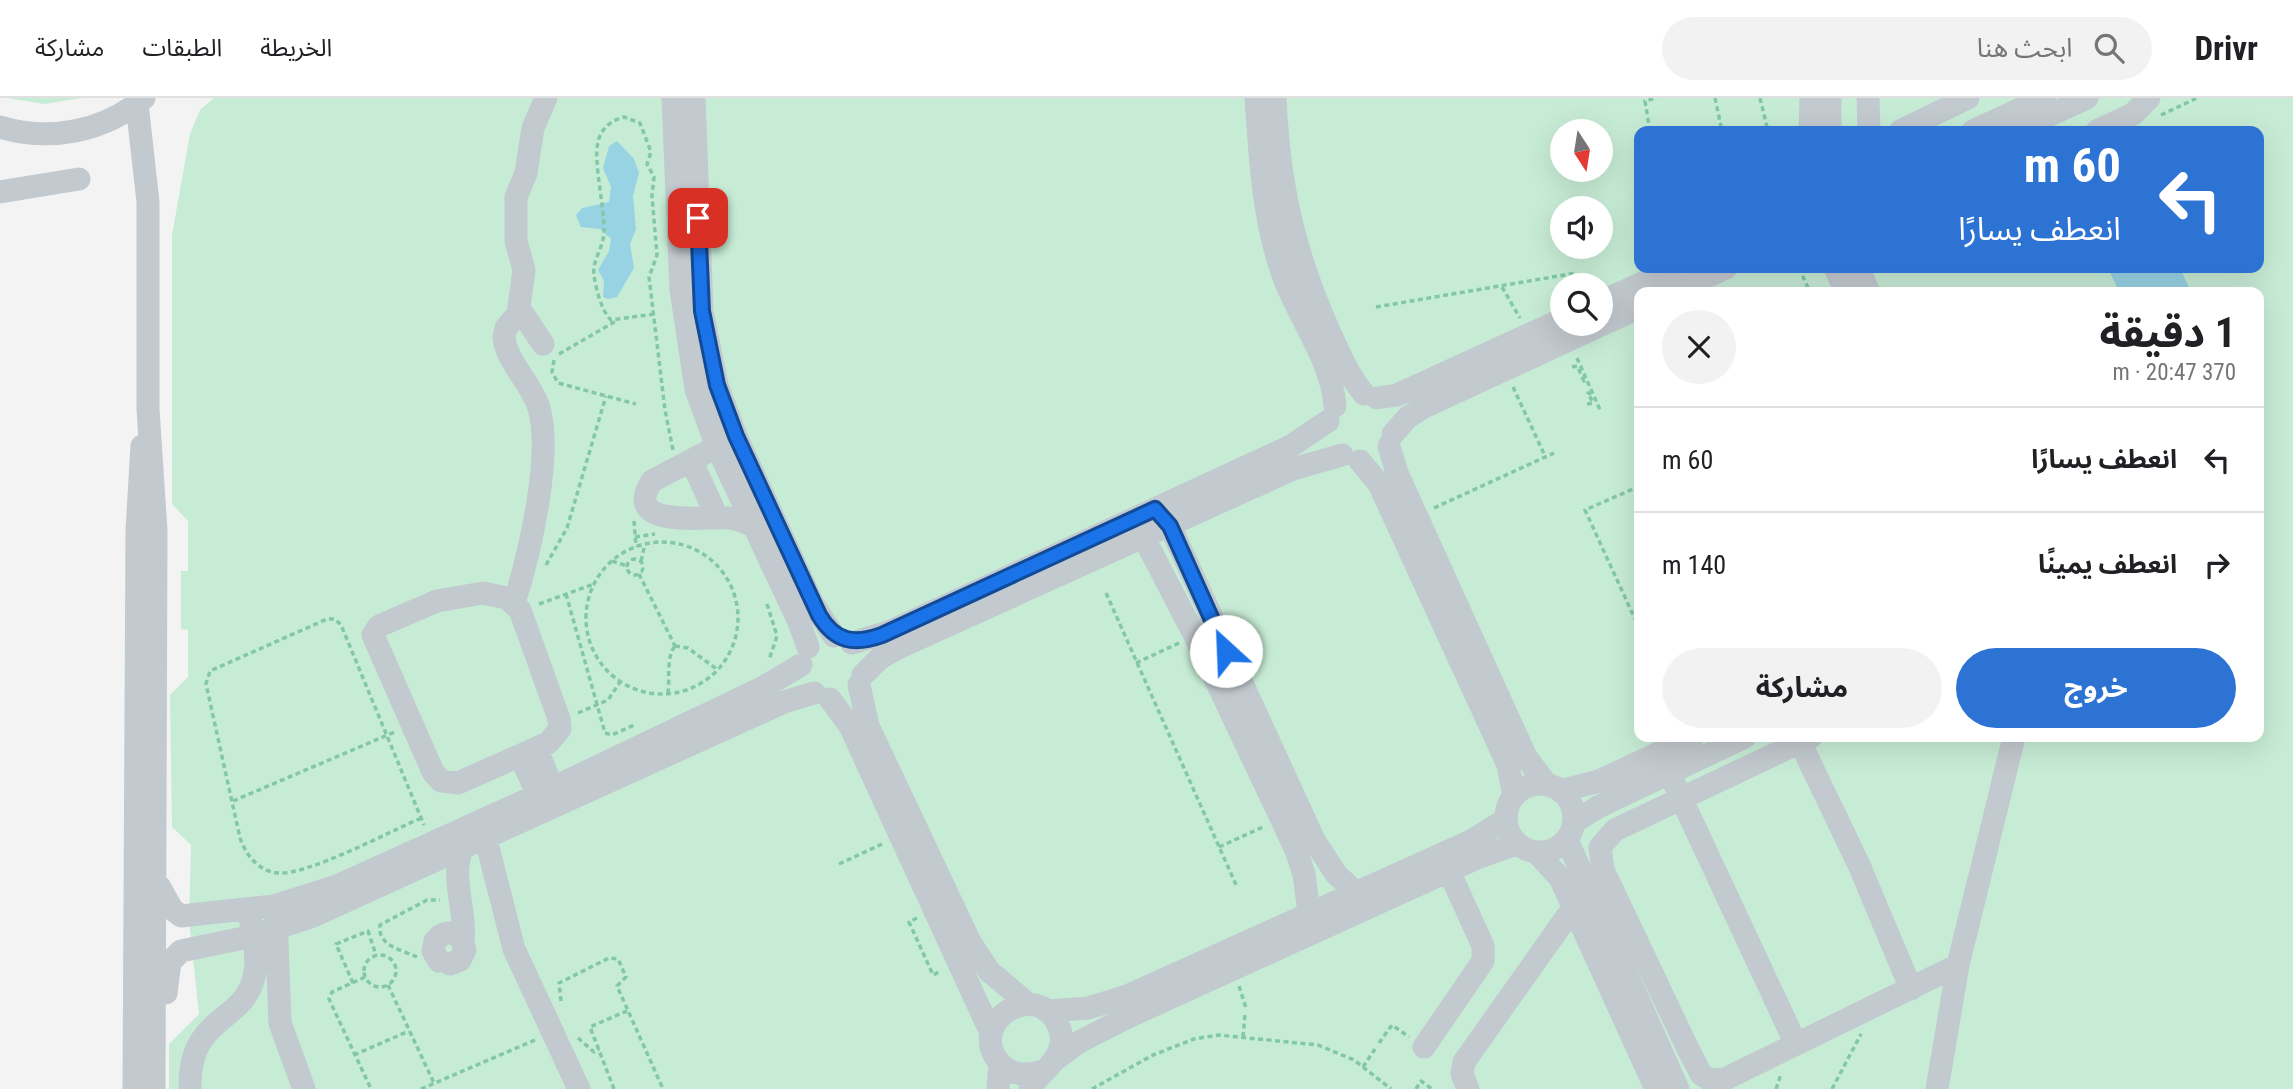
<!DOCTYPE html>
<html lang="ar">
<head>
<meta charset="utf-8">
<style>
  :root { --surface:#fff; --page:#f2f2f2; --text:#202124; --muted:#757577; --line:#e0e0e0; --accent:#2d73d3 }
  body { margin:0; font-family:"Roboto Condensed","Noto Sans Arabic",sans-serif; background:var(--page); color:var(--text); direction:rtl; height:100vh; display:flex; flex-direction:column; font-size:26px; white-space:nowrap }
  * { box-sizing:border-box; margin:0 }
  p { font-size:23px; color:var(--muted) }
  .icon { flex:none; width:38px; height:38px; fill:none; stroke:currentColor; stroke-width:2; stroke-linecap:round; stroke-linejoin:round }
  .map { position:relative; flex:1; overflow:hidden; direction:ltr }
  .side { position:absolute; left:1634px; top:189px; width:630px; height:455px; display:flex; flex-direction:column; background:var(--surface); border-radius:14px; box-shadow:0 7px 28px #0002; direction:rtl }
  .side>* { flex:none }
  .banner { position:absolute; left:1634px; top:28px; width:630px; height:147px; border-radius:14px; box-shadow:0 7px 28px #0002; direction:rtl; background:#2d73d3; color:#fff; overflow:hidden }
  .needle { width:46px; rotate:168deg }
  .buttons { position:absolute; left:1550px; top:21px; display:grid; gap:14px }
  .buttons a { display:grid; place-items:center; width:63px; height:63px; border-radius:50%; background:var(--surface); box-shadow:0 7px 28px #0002; font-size:35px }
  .pin { position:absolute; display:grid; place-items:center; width:60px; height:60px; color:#fff; margin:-30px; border-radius:14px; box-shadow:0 4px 10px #0006 }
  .me { position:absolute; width:77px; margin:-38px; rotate:335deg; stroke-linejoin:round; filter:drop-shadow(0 0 5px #0008) }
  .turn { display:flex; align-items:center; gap:24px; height:147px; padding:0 28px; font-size:32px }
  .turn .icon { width:91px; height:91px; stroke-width:2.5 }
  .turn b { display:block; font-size:49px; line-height:60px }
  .round { display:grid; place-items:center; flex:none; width:74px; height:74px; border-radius:37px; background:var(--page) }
  .headline { display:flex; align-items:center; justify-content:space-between; height:119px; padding:0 28px }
  h1 { font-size:42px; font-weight:700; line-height:52px }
  .button { display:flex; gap:14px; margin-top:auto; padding:14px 28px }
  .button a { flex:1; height:80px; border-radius:42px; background:var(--accent); color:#fff; font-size:28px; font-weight:700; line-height:80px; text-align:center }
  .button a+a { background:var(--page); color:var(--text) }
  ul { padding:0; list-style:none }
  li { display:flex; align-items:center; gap:21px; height:105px; padding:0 28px; border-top:2px solid var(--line) }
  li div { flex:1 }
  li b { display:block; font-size:26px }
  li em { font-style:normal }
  header { display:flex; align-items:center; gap:42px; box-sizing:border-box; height:98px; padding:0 35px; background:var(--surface); border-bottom:2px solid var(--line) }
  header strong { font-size:33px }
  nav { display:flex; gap:38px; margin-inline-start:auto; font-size:24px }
  .search { width:490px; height:63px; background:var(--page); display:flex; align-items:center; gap:18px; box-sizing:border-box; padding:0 24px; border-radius:38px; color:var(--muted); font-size:26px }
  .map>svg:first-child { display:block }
  .green { fill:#c7ecd6; fill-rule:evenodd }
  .water { fill:#98d3e4 }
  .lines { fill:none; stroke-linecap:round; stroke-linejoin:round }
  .path { stroke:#82c7a6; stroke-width:3.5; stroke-dasharray:5 3.5; stroke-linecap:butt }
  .minor { stroke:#c2c9cf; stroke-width:23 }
  .route-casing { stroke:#114b97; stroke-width:18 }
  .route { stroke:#1a73e8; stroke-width:12 }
</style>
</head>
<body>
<header>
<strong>Drivr</strong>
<div class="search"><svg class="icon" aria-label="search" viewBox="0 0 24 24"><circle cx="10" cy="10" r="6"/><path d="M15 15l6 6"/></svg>ابحث هنا</div>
<nav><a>الخريطة</a><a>الطبقات</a><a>مشاركة</a></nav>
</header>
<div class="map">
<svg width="2293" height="991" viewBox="0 0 2293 991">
  <rect width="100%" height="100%" fill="#f4f3f3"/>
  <path class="green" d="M 7,0 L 82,0 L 44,6 Z
    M 214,0 L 2293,0 L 2293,991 L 169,991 L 169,946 L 199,916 L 189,823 L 191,747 L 172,729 L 170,597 L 188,579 L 188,532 L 181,531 L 181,473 L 188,473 L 188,423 L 172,406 L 172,137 L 190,36 L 200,12 ZM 1563,33 L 1601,33 L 1601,72 L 1563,72 ZM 1640,33 L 2259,33 L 2259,170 L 1640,170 ZM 1563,110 L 1601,110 L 1601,149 L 1563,149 ZM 1563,187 L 1601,187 L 1601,226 L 1563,226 ZM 1640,194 L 2259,194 L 2259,639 L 1640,639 Z"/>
  <path class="water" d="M 617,43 L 634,61 L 639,75 L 633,98 L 636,131 L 630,146 L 634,170 L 617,199 L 608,201 L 603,199 L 604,183 L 598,172 L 609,153 L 611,141 L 600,131 L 581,129 L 576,117 L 582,110 L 609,104 L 611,89 L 603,70 L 609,48 Z
    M 2108,170 L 2180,170 L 2191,194 L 2119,194 Z"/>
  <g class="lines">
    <path class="path" d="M 1715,0 L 1722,33
      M 1760,0 L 1768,33
      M 2161,17 L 2197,0
      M 1650,33 L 1645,3 L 1657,0
      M 1799,170 L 1810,194
      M 1502,189 L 1520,220
      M 1376,209 L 1576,175
      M 654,216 L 611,222 C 601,212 596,191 594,177 C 592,163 603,150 604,135 C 605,110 593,64 598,44 C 601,30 612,22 624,19 L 640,25 L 651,54 L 647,66 L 654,79 L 652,98 L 657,157 L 649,179 L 665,312 L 673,352
      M 559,256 L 616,223
      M 1577,260 L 1601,314
      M 554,262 L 552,274 L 558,285 L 636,306
      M 1572,269 L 1577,268 L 1584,283 L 1585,280
      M 1513,289 L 1545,358
      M 1587,306 L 1593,305 L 1588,295 L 1591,296
      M 1640,388 L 1585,412 L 1640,532
      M 1434,410 L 1554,355
      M 634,423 L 636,449
      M 635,439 L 655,436
      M586 520a76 76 0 1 1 152 0a76 76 0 1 1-152 0Z
      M627 469a8 8 0 1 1 16 0a8 8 0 1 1-16 0Z
      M 612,463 L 627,468
      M 641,463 L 645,446
      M 546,467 L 567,430 L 606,298
      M 639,476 L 675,548
      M 1106,495 L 1237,789
      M 566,496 L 605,635 L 612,637 L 634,627
      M 539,506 L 594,486
      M 767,506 L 777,538 L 769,562
      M 675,548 L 688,550 L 718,572
      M 1136,565 L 1179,545
      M 668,595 C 670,581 666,558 675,548
      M 578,615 L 608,602 L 620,584
      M 233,703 L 397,633
      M 421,720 C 391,733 306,778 278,775 C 258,773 246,757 240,740 L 206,586 L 210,573 L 327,521 L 335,521 L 341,527 L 424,727
      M 1219,749 L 1263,729
      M 839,766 L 882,746
      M 917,820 L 909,824 L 933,877 L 941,873
      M364 873a16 16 0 1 1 32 0a16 16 0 1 1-32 0Z
      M 417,859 C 402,852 377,848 380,827 L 427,802 L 440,802
      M 365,879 L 332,894 L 329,901 L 371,991
      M 353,885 L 336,846 L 368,833 L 376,857
      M 388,887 L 434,985
      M 1239,888 L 1246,910
      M 561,903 L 559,885 L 609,860 L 618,861 L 626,879 L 617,888 L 663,991
      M 1243,939 L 1245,916
      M 578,940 L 594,954 L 599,951
      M 1379,945 L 1392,927 L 1409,939
      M 354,957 L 409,933
      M 1363,969 L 1375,951
      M 421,991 L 535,942
      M 614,991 L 590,929 L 629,912
      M 1092,991 L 1153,957 L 1194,941 L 1218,937 L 1318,947 L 1354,962 L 1391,991
      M 1416,991 L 1421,983 L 1432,991
      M 1776,991 L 1781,976
      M 1832,991 L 1861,936"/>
    <path class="minor" d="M 673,0 L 681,192 L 696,291 L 717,349 L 799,524 L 808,549
      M 694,0 L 702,213 L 717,287 L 736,338 L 813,506 L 834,538
      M 1256,0 C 1260,58 1263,119 1282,174 C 1297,219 1331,259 1335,308
      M 1275,0 C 1279,88 1294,155 1330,235 C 1340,257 1349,278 1364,296
      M 1868,0 L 1869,33
      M 137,6 L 148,104 L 148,311 L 156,433 L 154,991
      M 0,29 C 49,44 104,34 144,0
      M 1810,33 L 1811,0
      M 1830,33 L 1830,0
      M 1900,33 L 1968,0
      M 1973,33 L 2044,0
      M 2015,33 L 2087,0
      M 2097,33 L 2133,16 L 2149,0
      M 0,94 L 79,81
      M 1835,170 L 1846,194
      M 1858,170 L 1869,194
      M 1673,194 L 1726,170
      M 1601,204 L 1675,170
      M 519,210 L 543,246
      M 1377,300 L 1397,297 L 1563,221
      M 1393,336 L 1408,319 L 1424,309 L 1640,209
      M 730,342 L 652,383 C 620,432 708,418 729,420 C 739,421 747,425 755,429
      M 1389,348 L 1397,375 L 1526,659 L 1547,687
      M 1360,363 L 1379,386 L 1508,667 L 1514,698
      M 692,364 L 717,419
      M 1162,416 L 1170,428 L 1314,742 L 1336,776 L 1355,794
      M 1141,428 L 1144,440 L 1195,538 L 1296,752 L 1304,776 L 1309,815
      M 483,495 L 507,500 L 520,512 L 559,621 L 560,631 L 548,645 L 458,685 L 441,683 L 433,674 L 373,537 L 379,528 L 437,503 Z
      M 514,505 C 529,458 554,354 538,307 C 530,284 507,264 504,240 L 506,230 L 518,216 L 524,172 L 516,143 L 516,99 L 526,75 L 533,30 L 546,0
      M 852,545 L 891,533 L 1291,348 L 1328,323
      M 863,577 L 880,560 L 900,549 L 1293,371 L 1342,357
      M 859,587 L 868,628 L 970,844 L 989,873 L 1028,906
      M 830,601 L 850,628 L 991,935
      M 1811,639 L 1615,732 L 1600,749 L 1603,772 L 1689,953 L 1701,976 L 1710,982 L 1725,981 L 1958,867 L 2014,639
      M 1800,644 L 1859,767 L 1911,891
      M 536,650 L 553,690
      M 520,658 L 538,697
      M 1669,674 L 1796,946
      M1506 720a34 34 0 1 1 68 0a34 34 0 1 1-68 0Z
      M 1560,693 L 1599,683 L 1693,639
      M 1574,724 L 1598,709 L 1745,639
      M 482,726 L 514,851 L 579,991
      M 1567,742 L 1678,991
      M 462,752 C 450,779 467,815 463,844
      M 1537,755 L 1560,780 L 1656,991
      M 135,783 L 159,788 L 172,811 L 181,818 L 274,808 L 337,788 L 538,697 L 762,590 L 801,567
      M 276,817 L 280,925 L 304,991
      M 439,863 L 433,853 L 435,843 C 442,834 452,832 461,840 L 465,852 L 460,862 L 450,866
      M 166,895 L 170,864 L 181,853 L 253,838 L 313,818 L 784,604 L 814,595
      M 1047,913 L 1088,910 L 1127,898 L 1471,743 L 1505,722
      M 1424,949 L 1483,863 L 1483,848 L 1449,773
      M 1056,961 L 1079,944 L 1128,919 L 1477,760 L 1517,746
      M 134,991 L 137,432 L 142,348
      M 190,991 C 188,914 247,927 255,874 C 258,858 253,841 251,825
      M 998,991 L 1000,965
      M 1030,991 C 1038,976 1054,968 1059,953 C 1063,944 1062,935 1058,927 C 1036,879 966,925 999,964 C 1010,977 1024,978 1039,974
      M 1468,991 L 1462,976 L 1464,964 L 1573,810 L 1583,806
      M 1937,991 L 1958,867"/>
  </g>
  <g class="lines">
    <defs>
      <path id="route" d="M 698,120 L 702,213 L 717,287 L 736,338 L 819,517 C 835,544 854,547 882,537 L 1155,411 L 1170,428 L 1226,553"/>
    </defs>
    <use href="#route" class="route-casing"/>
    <use href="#route" class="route"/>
  </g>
</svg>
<div class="buttons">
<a><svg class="needle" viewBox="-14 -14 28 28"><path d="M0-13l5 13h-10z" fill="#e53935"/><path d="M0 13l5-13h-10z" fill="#757577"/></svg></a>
<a><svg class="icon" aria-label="sound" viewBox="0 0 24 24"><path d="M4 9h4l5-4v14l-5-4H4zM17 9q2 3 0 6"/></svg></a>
<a><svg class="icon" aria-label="search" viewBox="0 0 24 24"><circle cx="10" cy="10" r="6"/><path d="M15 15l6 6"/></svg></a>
</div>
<div class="pin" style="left:698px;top:120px;background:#d93025"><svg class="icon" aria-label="arrive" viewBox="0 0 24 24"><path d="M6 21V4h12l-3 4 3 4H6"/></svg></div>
<svg class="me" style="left:1226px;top:553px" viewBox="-20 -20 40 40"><circle r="19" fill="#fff"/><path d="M0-13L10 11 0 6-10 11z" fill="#1a73e8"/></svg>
<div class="banner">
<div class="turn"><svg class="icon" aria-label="left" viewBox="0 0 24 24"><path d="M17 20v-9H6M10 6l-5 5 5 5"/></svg><div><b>60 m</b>انعطف يسارًا</div></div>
</div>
<section class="side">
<div class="headline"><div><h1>1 دقيقة</h1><p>370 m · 20:47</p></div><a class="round"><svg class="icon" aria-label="close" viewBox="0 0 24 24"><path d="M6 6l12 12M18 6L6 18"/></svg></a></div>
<ul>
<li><svg class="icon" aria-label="left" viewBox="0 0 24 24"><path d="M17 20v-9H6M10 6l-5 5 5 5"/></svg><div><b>انعطف يسارًا</b></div><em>60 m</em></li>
<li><svg class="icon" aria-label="right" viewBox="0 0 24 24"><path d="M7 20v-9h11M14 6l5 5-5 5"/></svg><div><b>انعطف يمينًا</b></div><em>140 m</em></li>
</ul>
<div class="button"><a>خروج</a><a>مشاركة</a></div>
</section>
</div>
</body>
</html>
